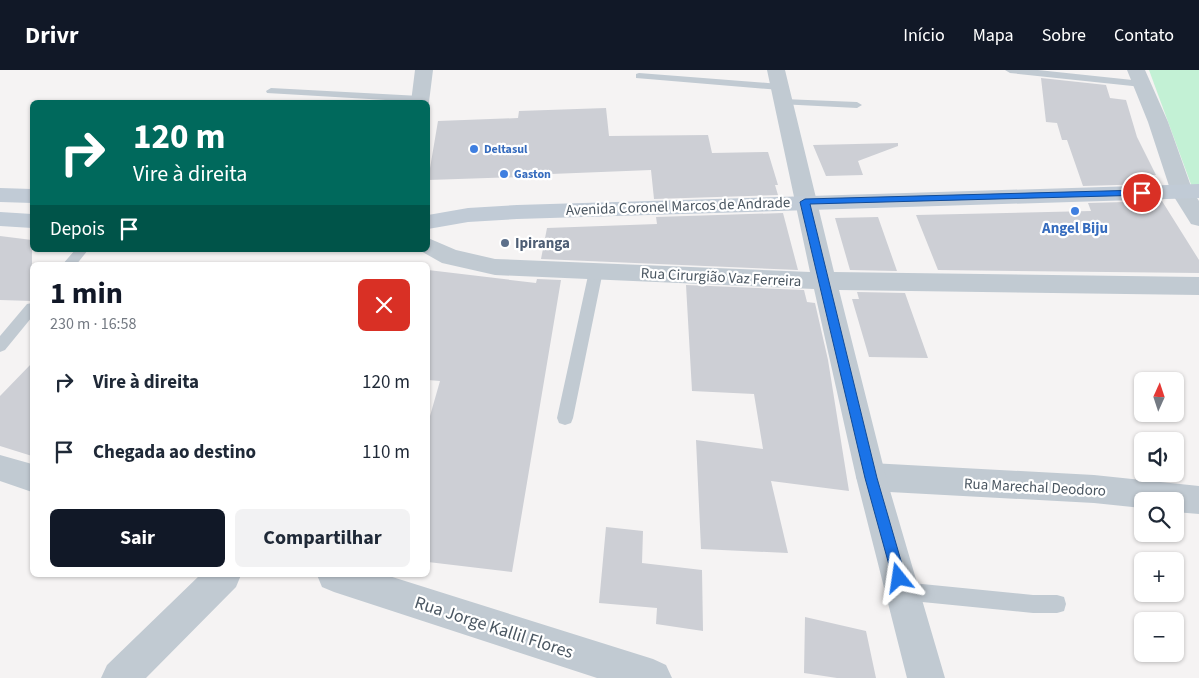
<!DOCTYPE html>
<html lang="pt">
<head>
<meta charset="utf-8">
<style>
  :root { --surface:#fff; --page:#f2f2f3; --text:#1f2937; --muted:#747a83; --accent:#111827 }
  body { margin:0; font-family:"Source Sans 3",sans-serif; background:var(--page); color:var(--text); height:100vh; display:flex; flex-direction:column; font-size:19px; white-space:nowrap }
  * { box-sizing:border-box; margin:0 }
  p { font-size:16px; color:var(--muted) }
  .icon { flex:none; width:28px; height:28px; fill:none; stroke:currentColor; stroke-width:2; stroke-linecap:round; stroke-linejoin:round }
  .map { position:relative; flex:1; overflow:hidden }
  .sheet { position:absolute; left:30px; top:192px; width:400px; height:315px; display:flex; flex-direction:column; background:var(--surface); border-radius:8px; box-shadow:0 1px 4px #0004 }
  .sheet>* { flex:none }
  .top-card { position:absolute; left:30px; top:30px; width:400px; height:152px; border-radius:8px; box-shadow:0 1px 4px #0004; background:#00695c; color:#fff; overflow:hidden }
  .needle { width:32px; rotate:3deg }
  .fabs { position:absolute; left:1134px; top:302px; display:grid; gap:10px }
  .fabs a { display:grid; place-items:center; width:50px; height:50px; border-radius:8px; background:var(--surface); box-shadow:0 1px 4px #0004; font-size:25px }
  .pin { position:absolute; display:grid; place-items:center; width:42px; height:42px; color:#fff; margin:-21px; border:2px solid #fff; border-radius:50%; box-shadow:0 1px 5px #0007 }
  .me { position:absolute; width:55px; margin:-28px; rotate:345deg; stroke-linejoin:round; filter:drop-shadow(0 0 4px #0008) }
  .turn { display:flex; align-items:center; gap:18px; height:105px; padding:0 20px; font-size:22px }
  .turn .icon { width:65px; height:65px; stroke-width:2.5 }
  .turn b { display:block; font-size:35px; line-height:42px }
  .then { display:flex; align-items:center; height:48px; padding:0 20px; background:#0003; gap:10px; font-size:19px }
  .round { display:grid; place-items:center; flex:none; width:52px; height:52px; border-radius:8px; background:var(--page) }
  .head { display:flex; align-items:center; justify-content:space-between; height:85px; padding:0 20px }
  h1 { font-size:30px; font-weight:700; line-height:38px; color:var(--accent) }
  .button { display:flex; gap:10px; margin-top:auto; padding:10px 20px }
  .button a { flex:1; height:58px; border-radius:8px; background:var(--accent); color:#fff; font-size:20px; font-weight:700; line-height:58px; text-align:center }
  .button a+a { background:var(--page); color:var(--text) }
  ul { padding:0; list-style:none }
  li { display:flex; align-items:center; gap:15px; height:70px; padding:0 20px }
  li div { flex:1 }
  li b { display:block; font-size:19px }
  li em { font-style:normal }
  header { display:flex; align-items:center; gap:30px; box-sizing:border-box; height:70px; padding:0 25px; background:var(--accent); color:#fff }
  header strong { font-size:24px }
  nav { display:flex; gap:28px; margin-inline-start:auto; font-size:18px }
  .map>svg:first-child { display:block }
  .green { fill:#c3f1d5 }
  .building { fill:#cdcfd5 }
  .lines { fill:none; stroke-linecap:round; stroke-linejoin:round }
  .service { fill:#c1cad2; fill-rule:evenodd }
  .minor { fill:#c1cad2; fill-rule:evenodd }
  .tertiary { fill:#c1cad2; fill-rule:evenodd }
  .secondary { fill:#c1cbd6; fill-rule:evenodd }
  .route { fill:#1a73e8; stroke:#114b97 }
  .shop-dot { fill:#3f7fe0; stroke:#fff; stroke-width:2 }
  .service-dot { fill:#5c6f8a; stroke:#fff; stroke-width:2 }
  .labels { text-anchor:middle; stroke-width:4.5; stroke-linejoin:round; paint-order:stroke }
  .far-shop-label { font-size:12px; font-weight:bold; fill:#366cbe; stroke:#fff; text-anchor:start }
  .street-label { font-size:15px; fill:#4a5661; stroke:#fff }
  .shop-label { font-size:15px; font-weight:bold; fill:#366cbe; stroke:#fff }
  .service-label { font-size:15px; font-weight:bold; fill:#4e5e75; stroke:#fff; text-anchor:start }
  .near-street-label { font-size:18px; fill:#4a5661; stroke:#fff }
</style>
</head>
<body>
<header>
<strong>Drivr</strong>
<nav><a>Início</a><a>Mapa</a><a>Sobre</a><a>Contato</a></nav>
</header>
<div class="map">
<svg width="1199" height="608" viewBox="0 0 1199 608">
  <rect width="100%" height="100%" fill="#f5f3f3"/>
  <path class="green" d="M 1149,0 L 1199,0 L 1199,116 L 1192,117 Z"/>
  <path class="building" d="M 1041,8 L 1106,15 L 1110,28 L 1126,30 L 1137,67 L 1156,105 L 1145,105 L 1151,114 L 1083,116 L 1067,70 L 1062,70 L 1057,53 L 1046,52 Z
    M 606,38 L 609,66 L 708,65 L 712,83 L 768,82 L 778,115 L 775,115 L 778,125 L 654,129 L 651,100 L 551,104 L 551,106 L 428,110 L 438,51 L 518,48 L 519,41 Z
    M 898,73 L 898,76 L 858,91 L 863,105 L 826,106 L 813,75 Z
    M 1162,131 L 1199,190 L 1199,203 L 938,200 L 916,145 L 1091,141 L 1088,133 Z
    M 783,143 L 798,200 L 541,189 L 547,158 L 657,154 L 656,147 Z
    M 878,147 L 897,201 L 850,200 L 835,148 Z
    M 0,166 L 32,170 L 32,231 L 0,230 Z
    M 428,200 L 536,213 L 537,209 L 561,210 L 512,502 L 428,492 L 428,353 L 440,311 L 428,310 Z
    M 686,215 L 804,220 L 807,232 L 815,233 L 828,290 L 849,421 L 771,411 L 788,483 L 701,479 L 696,370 L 763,379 L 754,324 L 692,321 Z
    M 857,222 L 905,223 L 928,288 L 869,287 L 852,229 L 859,229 Z
    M 32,293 L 32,386 L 0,376 L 0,326 Z
    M 606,457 L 643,461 L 642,493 L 702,500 L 703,561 L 656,554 L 657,538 L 599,533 Z
    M 805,547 L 866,561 L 876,608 L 837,608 L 804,603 Z"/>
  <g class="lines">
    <path class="service" d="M 1005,0 L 1038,0 L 1142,11 L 1147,14 L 1142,17 L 1010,3 Z
      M 639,3 L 780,14 L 785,17 L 780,20 L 636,8 L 636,4 Z
      M 271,18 L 420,26 L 425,29 L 420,32 L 267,23 L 266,21 Z
      M 783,29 L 857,32 L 862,35 L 857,38 L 779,34 L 778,32 L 779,30 Z
      M 75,180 L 88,180 L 76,195 L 62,195 Z
      M 596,196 L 601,198 L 603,201 L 573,348 L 571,353 L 565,355 L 559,353 L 557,348 L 589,201 L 591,198 Z
      M 32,233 L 32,247 L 5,280 L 0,282 L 0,266 L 27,234 Z
      M 902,512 L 1033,525 L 1057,525 L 1064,527 L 1066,534 L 1064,541 L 1057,543 L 1033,543 L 902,530 L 895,528 L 893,521 L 895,514 Z"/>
    <path class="minor" d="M 1182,115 L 1190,117 L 1199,131 L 1199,156 L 1191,154 L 1171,122 L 1174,117 Z
      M 871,393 L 1094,405 L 1199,416 L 1199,444 L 1175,442 L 1175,431 L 1142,431 L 1142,438 L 1094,433 L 871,421 L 860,417 L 856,407 L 860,397 Z
      M 200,505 L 241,505 L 236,517 L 146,608 L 101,608 L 107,595 Z"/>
    <path class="tertiary" d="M 415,0 L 433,0 L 429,32 L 428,35 L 428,32 L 411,32 Z
      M 767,0 L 785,0 L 834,202 L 1199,207 L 1199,225 L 839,220 L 886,407 L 945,608 L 907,608 L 856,407 L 814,219 L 495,205 L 442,193 L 419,180 L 428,180 L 428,168 L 456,180 L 495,189 L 810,202 Z
      M 1127,0 L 1145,0 L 1168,52 L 1193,122 L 1190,127 L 1182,129 L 1174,127 L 1171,122 L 1148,52 Z
      M 0,385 L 32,394 L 32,422 L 0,411 Z
      M 317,505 L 386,505 L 653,589 L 666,595 L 672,608 L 597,608 L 334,522 L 322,517 Z"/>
    <path class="secondary" d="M 1199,114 L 1199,128 L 517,149 L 468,152 L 428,159 L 428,145 L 468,138 L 517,135 Z
      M 0,118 L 32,119 L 32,133 L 0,132 Z
      M 0,142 L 32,144 L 32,158 L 0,156 Z"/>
  </g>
  <path class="route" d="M 1142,120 L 1147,123 L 1146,125 L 810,134 L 877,408 L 906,508 L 904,513 L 899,515 L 894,513 L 865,408 L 800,132 L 805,129 Z"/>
  <g class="shop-dot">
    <circle cx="474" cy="79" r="5"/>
    <circle cx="504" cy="104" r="5"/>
    <circle cx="1075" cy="141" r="5"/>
  </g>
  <circle class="service-dot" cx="505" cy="173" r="5"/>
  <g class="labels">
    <g class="far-shop-label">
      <text x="484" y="83">Deltasul</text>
      <text x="514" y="108">Gaston</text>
    </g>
    <g class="street-label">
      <text transform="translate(678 136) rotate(-2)" y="5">Avenida Coronel Marcos de Andrade</text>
      <text transform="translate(721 207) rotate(3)" y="5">Rua Cirurgião Vaz Ferreira</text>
      <text transform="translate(1035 417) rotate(3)" y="5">Rua Marechal Deodoro</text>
    </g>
    <g class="shop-label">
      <text x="1075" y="163">Angel Biju</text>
    </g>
    <g class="service-label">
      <text x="515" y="178">Ipiranga</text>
    </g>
    <g class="near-street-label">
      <text transform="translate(494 557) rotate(18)" y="6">Rua Jorge Kallil Flores</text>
    </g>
  </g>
</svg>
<div class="fabs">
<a><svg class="needle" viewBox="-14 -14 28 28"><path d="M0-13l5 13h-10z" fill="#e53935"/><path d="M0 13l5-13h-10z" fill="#747a83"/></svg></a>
<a><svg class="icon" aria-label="sound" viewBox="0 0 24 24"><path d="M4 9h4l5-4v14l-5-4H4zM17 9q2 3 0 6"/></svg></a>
<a><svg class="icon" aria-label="search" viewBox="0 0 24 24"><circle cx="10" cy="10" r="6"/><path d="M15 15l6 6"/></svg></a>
<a>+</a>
<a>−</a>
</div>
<div class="pin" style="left:1142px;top:123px;background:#d93025"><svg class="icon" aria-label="arrive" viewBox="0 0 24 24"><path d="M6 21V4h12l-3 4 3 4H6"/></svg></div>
<svg class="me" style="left:899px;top:508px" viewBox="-20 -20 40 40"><path d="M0-17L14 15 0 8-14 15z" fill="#1a73e8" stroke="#fff" stroke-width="4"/></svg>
<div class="top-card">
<div class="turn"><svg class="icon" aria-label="right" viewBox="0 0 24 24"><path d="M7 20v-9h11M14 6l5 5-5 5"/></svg><div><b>120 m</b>Vire à direita</div></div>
<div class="then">Depois<svg class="icon" aria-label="arrive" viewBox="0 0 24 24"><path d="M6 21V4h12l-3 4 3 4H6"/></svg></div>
</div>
<section class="sheet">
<div class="head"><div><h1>1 min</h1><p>230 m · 16:58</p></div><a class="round" style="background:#d93025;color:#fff"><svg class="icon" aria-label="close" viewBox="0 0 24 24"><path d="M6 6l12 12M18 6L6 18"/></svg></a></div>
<ul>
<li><svg class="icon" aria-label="right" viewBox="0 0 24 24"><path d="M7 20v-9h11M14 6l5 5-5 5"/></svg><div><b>Vire à direita</b></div><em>120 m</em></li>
<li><svg class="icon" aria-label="arrive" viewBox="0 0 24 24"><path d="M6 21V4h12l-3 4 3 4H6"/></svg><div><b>Chegada ao destino</b></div><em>110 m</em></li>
</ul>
<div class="button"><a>Sair</a><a>Compartilhar</a></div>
</section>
</div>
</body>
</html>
